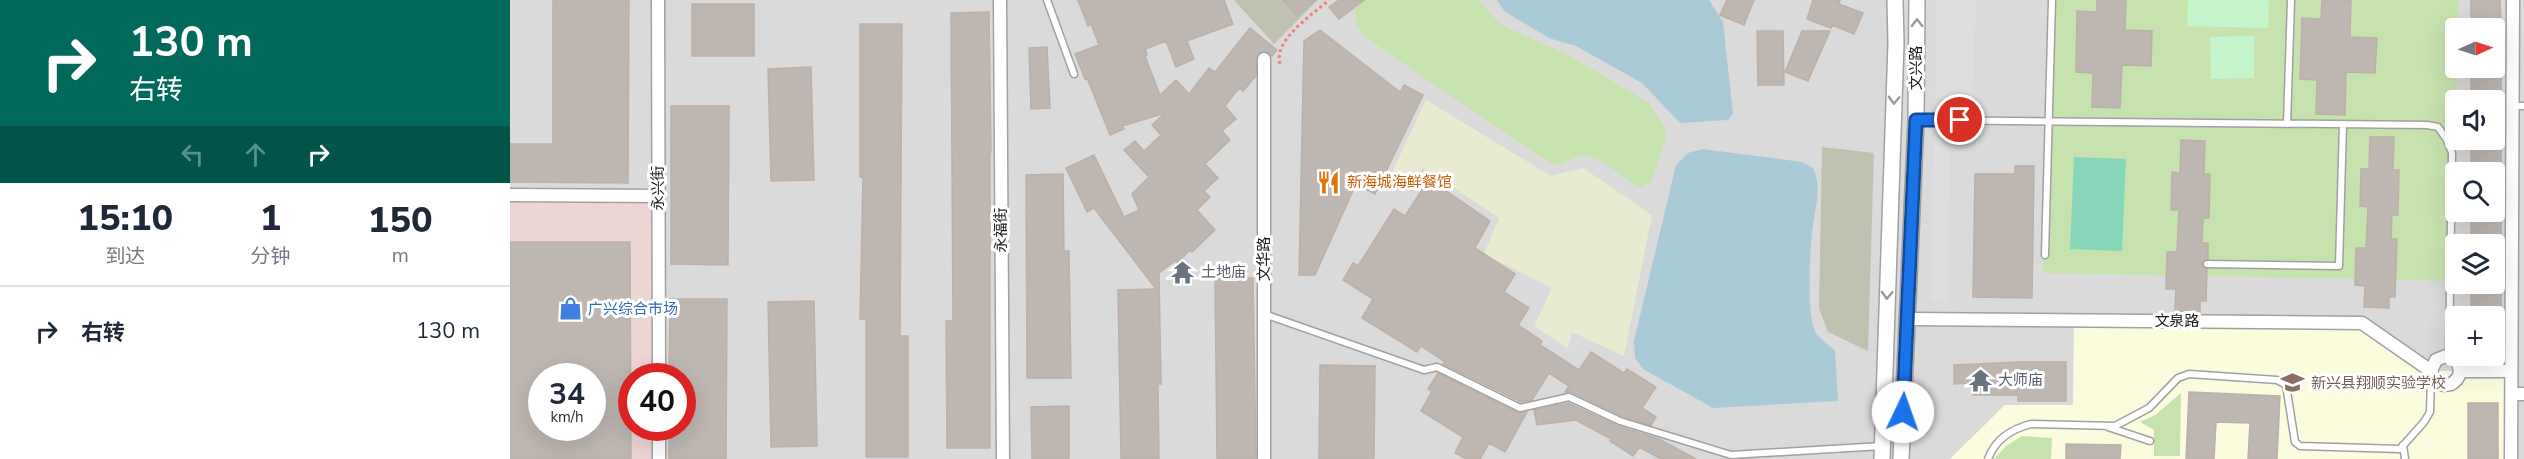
<!DOCTYPE html>
<html lang="zh">
<head>
<meta charset="utf-8">
<style>
  :root { --surface:#fff; --page:#f6f6f7; --text:#1f2937; --muted:#747a83; --line:#e0e1e3 }
  body { margin:0; font-family:"Nunito Sans","Noto Sans SC",sans-serif; background:var(--page); color:var(--text); height:100vh; display:flex; flex-direction:column; font-size:22px; white-space:nowrap }
  * { box-sizing:border-box; margin:0 }
  p { font-size:20px; color:var(--muted) }
  .icon { flex:none; width:33px; height:33px; fill:none; stroke:currentColor; stroke-width:2; stroke-linecap:round; stroke-linejoin:round }
  .map { position:relative; flex:1; overflow:hidden }
  .sheet { display:flex; flex-direction:column; background:var(--surface); width:510px }
  .sheet>* { flex:none }
  .top-card { background:#00695c; color:#fff; overflow:hidden }
  .needle { width:39px; rotate:87deg }
  .fabs { position:absolute; left:1935px; top:18px; display:grid; gap:12px }
  .fabs a { display:grid; place-items:center; width:60px; height:60px; border-radius:6px; background:var(--surface); box-shadow:0 6px 24px #0002; font-size:30px }
  .speed { position:absolute; left:18px; top:363px; display:flex; gap:12px; font-size:30px; font-weight:700; text-align:center }
  .speed>* { display:grid; place-content:center; width:78px; height:78px; border-radius:50%; background:var(--surface); box-shadow:0 6px 24px #0002; line-height:1 }
  .speed small { font-size:15px; font-weight:400 }
  .speed .limit { border:9px solid #d22; background:#fff; color:#111 }
  .pin { position:absolute; display:grid; place-items:center; width:51px; height:51px; color:#fff; margin:-26px; border:3px solid #fff; border-radius:50%; box-shadow:0 2px 6px #0007 }
  .me { position:absolute; width:66px; margin:-33px; rotate:3deg; stroke-linejoin:round; filter:drop-shadow(0 0 4px #0008) }
  .turn { display:flex; align-items:center; gap:21px; height:126px; padding:0 30px; font-size:27px }
  .turn .icon { width:78px; height:78px; stroke-width:2.5 }
  .turn b { display:block; font-size:42px; line-height:51px }
  .lanes { display:flex; align-items:center; height:57px; padding:0 30px; background:#0003; justify-content:center; gap:30px; direction:ltr }
  .lanes .off { opacity:.35 }
  .eta { display:flex; justify-content:space-evenly; align-items:center; height:102px; text-align:center }
  .eta b { font-size:36px; font-weight:800; line-height:42px }
  ul { padding:0; list-style:none }
  li { display:flex; align-items:center; gap:18px; height:90px; padding:0 30px; border-top:2px solid var(--line) }
  li div { flex:1 }
  li b { display:block; font-size:22px }
  li em { font-style:normal }
  main { display:flex; flex:1; min-height:0 }
  .map>svg:first-child { display:block }
  .residential { fill:#dbdada; fill-rule:evenodd }
  .commercial { fill:#edd5d4; fill-rule:evenodd }
  .education { fill:#fbfcde }
  .construction { fill:#c0c1b0 }
  .farmland { fill:#e8ebd0 }
  .grass { fill:#c7e3ad }
  .park { fill:#c4f4c9 }
  .pitch { fill:#88d6b9 }
  .parking { fill:#ddd }
  .water { fill:#a8cbd7 }
  .building { fill:#bdb6b1; stroke:#bdb1a7; stroke-width:1.5; fill-rule:evenodd }
  .lines { fill:none; stroke-linecap:round; stroke-linejoin:round }
  .service-casing { stroke:#a1a1a1; stroke-width:9 }
  .minor-casing { stroke:#a1a1a1; stroke-width:15 }
  .tertiary-casing { stroke:#a1a1a1; stroke-width:18 }
  .path { stroke:#ed8475; stroke-width:3; stroke-dasharray:3 3; stroke-linecap:butt }
  .service { stroke:#fff; stroke-width:6 }
  .minor { stroke:#fff; stroke-width:12 }
  .tertiary { stroke:#fff; stroke-width:15 }
  .oneway { stroke:#999 }
  .route-casing { stroke:#114b97; stroke-width:15 }
  .route { stroke:#1a73e8; stroke-width:10 }
  .labels { text-anchor:middle; stroke-width:6; stroke-linejoin:round; paint-order:stroke }
  .street-label { font-size:15px; fill:#1d1d1d; stroke:#fff }
  .food-label { font-size:15px; fill:#c56008; stroke:#fff; text-anchor:start }
  .worship-label { font-size:15px; fill:#5b616d; stroke:#fff; text-anchor:start }
  .shop-label { font-size:15px; fill:#366cbe; stroke:#fff; text-anchor:start }
  .education-label { font-size:15px; fill:#785e54; stroke:#fff; text-anchor:start }
</style>
</head>
<body>
<main>
<section class="sheet">
<div class="top-card">
<div class="turn"><svg class="icon" aria-label="right" viewBox="0 0 24 24"><path d="M7 20v-9h11M14 6l5 5-5 5"/></svg><div><b>130 m</b>右转</div></div>
<div class="lanes"><svg class="icon off" aria-label="left" viewBox="0 0 24 24"><path d="M17 20v-9H6M10 6l-5 5 5 5"/></svg><svg class="icon off" aria-label="ahead" viewBox="0 0 24 24"><path d="M12 20V5M6 11l6-6 6 6"/></svg><svg class="icon" aria-label="right" viewBox="0 0 24 24"><path d="M7 20v-9h11M14 6l5 5-5 5"/></svg></div>
</div>
<div class="eta">
<div><b>15:10</b><p>到达</p></div>
<div><b>1</b><p>分钟</p></div>
<div><b>150</b><p>m</p></div>
</div>
<ul>
<li><svg class="icon" aria-label="right" viewBox="0 0 24 24"><path d="M7 20v-9h11M14 6l5 5-5 5"/></svg><div><b>右转</b></div><em>130 m</em></li>
</ul>
</section>
<div class="map">
<svg width="2014" height="459" viewBox="0 0 2014 459">
  <rect width="100%" height="100%" fill="#edeae4"/>
  <path class="residential" d="M 0,0 L 2014,0 L 2014,459 L 2001,459 L 1921,371 L 1564,321 L 1564,406 L 1495,405 L 1440,459 L 149,459 L 149,428 L 172,428 L 172,376 L 149,376 L 0,195 ZM 1946,28 L 1984,28 L 1984,68 L 1946,68 ZM 1946,100 L 1984,100 L 1984,140 L 1946,140 ZM 1946,172 L 1984,172 L 1984,212 L 1946,212 ZM 1946,244 L 1984,244 L 1984,284 L 1946,284 ZM 1946,316 L 1984,316 L 1984,356 L 1946,356 Z"/>
  <path class="commercial" d="M 0,195 L 148,196 L 149,376 L 122,376 L 122,428 L 149,428 L 149,459 L 0,459 ZM 32,376 L 82,376 L 82,428 L 32,428 Z"/>
  <path class="education" d="M 1564,320 L 1852,323 L 1921,371 L 2001,371 L 2001,459 L 1440,459 L 1495,405 L 1563,405 Z"/>
  <path class="construction" d="M 724,0 L 808,0 L 764,44 Z
    M 1312,147 L 1364,153 L 1358,351 L 1318,332 L 1309,308 Z"/>
  <path class="farmland" d="M 916,100 L 1041,176 L 1073,168 L 1142,215 L 1114,356 L 1062,332 L 1058,348 L 1024,326 L 1042,288 L 974,254 L 989,218 L 914,168 L 899,178 L 883,170 Z"/>
  <path class="grass" d="M 852,0 L 969,0 L 990,24 L 1060,56 L 1139,103 L 1155,127 L 1157,135 L 1141,182 L 1131,187 C 1111,179 1091,152 1068,157 C 1061,159 1053,163 1046,166 L 1026,154 L 856,38 L 846,24 L 845,9 Z
    M 1538,0 L 1949,0 L 1948,28 L 1946,28 L 1946,68 L 1947,68 L 1943,281 L 1533,273 Z
    M 1671,393 L 1670,456 L 1644,456 L 1644,430 L 1630,422 L 1645,415 Z
    M 1512,436 L 1542,438 L 1541,459 L 1484,459 L 1496,446 Z"/>
  <path class="park" d="M 1678,0 L 1759,0 L 1758,28 L 1677,26 Z
    M 1744,36 L 1744,78 L 1701,79 L 1700,37 Z"/>
  <path class="pitch" d="M 1564,157 L 1616,159 L 1612,251 L 1560,249 Z"/>
  <path class="parking" d="M 1427,0 L 1465,0 L 1463,121 L 1441,121 L 1438,301 L 1421,301 Z"/>
  <path class="water" d="M 987,0 L 1199,0 L 1213,22 L 1223,114 L 1218,120 L 1170,123 L 1132,83 L 1066,46 L 1039,38 L 994,11 Z
    M 1193,149 L 1292,162 L 1303,168 C 1311,186 1307,200 1304,218 C 1300,240 1296,312 1305,331 C 1308,338 1319,345 1325,350 L 1328,401 L 1203,408 L 1133,369 L 1125,358 L 1124,341 L 1166,165 L 1178,153 Z"/>
  <path class="building" d="M 43,0 L 119,0 L 118,183 L 0,182 L 0,144 L 43,144 Z
    M 568,0 L 714,0 L 723,24 L 677,41 L 684,59 L 666,67 L 656,41 L 635,49 L 637,55 L 635,56 L 650,95 L 666,80 L 679,94 L 699,68 L 705,72 L 740,28 L 767,50 L 762,56 L 755,51 L 747,54 L 746,76 L 733,91 L 729,88 L 715,106 L 726,119 L 712,131 L 720,140 L 695,164 L 708,178 L 694,191 L 700,197 L 687,210 L 705,230 L 682,252 L 680,250 L 667,263 L 665,261 L 649,273 L 651,384 L 648,384 L 649,459 L 611,459 L 608,290 L 646,289 L 584,208 L 577,212 L 556,168 L 584,155 L 614,217 L 629,210 L 622,194 L 639,177 L 614,150 L 625,141 L 634,151 L 651,135 L 642,125 L 655,113 L 612,126 L 614,129 L 600,135 L 577,78 L 575,79 L 565,54 L 589,45 L 581,24 L 578,26 Z
    M 773,0 L 805,0 L 787,16 Z
    M 829,0 L 854,0 L 829,19 L 819,7 Z
    M 1217,0 L 1244,0 L 1234,25 L 1210,15 Z
    M 1303,0 L 1330,0 L 1329,4 L 1353,13 L 1344,34 L 1322,25 L 1321,28 L 1297,19 Z
    M 1587,0 L 1616,0 L 1615,30 L 1642,31 L 1641,66 L 1612,65 L 1610,108 L 1582,107 L 1583,73 L 1566,72 L 1567,11 L 1587,12 Z
    M 1812,0 L 1841,0 L 1840,37 L 1867,38 L 1865,73 L 1836,72 L 1835,115 L 1806,114 L 1807,80 L 1790,79 L 1792,18 L 1811,19 Z
    M 1961,0 L 1990,0 L 1991,28 L 1961,28 Z
    M 182,4 L 244,4 L 244,56 L 182,56 Z
    M 479,12 L 481,152 L 480,152 L 480,448 L 437,448 L 436,321 L 443,321 L 441,13 Z
    M 350,24 L 392,24 L 390,336 L 398,336 L 398,457 L 356,457 L 356,319 L 350,319 L 353,177 L 350,177 Z
    M 810,30 L 890,92 L 894,85 L 913,95 L 865,194 L 846,184 L 805,275 L 789,275 L 794,41 Z
    M 1247,31 L 1273,31 L 1274,85 L 1248,85 Z
    M 1292,31 L 1320,31 L 1298,81 L 1275,72 Z
    M 537,47 L 540,108 L 521,109 L 519,48 Z
    M 301,67 L 304,180 L 261,181 L 258,69 Z
    M 1961,68 L 1991,68 L 1991,100 L 1961,100 Z
    M 161,106 L 219,106 L 218,265 L 161,264 Z
    M 1860,137 L 1884,137 L 1883,170 L 1889,170 L 1888,215 L 1882,215 L 1881,239 L 1887,239 L 1885,297 L 1879,297 L 1879,308 L 1854,307 L 1855,286 L 1845,285 L 1846,248 L 1856,248 L 1858,207 L 1850,206 L 1851,169 L 1859,169 Z
    M 1671,140 L 1695,141 L 1694,174 L 1700,174 L 1699,218 L 1693,218 L 1692,243 L 1698,243 L 1698,259 L 1692,263 L 1693,267 L 1697,269 L 1696,301 L 1690,301 L 1690,312 L 1665,311 L 1666,289 L 1656,289 L 1657,252 L 1667,252 L 1669,210 L 1661,210 L 1662,172 L 1670,173 Z
    M 1961,140 L 1991,140 L 1991,172 L 1961,172 Z
    M 1505,166 L 1524,166 L 1522,298 L 1463,297 L 1465,174 L 1505,174 Z
    M 553,174 L 554,251 L 559,251 L 561,378 L 517,378 L 516,175 Z
    M 919,179 L 980,221 L 965,248 L 1005,274 L 994,292 L 1019,308 L 1008,325 L 1032,341 L 1030,345 L 1069,370 L 1081,352 L 1114,373 L 1117,369 L 1146,387 L 1132,408 L 1146,417 L 1141,425 L 1112,416 L 1061,392 L 1055,392 L 1059,386 L 1039,373 L 1022,400 L 1011,402 L 933,364 L 935,362 L 911,346 L 907,352 L 852,318 L 863,299 L 833,280 L 843,263 L 848,266 L 884,209 L 895,216 Z
    M 1961,212 L 1991,212 L 1991,244 L 1961,244 Z
    M 0,242 L 120,242 L 121,459 L 0,459 ZM 32,376 L 82,376 L 82,428 L 32,428 Z
    M 705,278 L 743,278 L 746,459 L 707,459 Z
    M 1961,284 L 1991,284 L 1991,316 L 1961,316 Z
    M 160,299 L 217,299 L 216,459 L 159,459 L 159,428 L 172,428 L 172,376 L 159,376 Z
    M 304,301 L 307,446 L 261,447 L 258,302 Z
    M 1508,362 L 1556,362 L 1556,401 L 1508,401 L 1508,395 L 1463,395 L 1462,383 L 1444,384 L 1444,365 Z
    M 810,365 L 865,366 L 864,459 L 809,459 Z
    M 928,373 L 1008,413 L 1017,412 L 995,452 L 979,443 L 970,459 L 956,459 L 945,453 L 953,437 L 911,411 L 922,391 L 918,389 Z
    M 1679,392 L 1770,396 L 1767,459 L 1738,459 L 1740,423 L 1706,422 L 1704,459 L 1676,459 Z
    M 1058,403 L 1108,426 L 1149,439 L 1186,459 L 1151,459 L 1129,447 L 1123,456 L 1100,441 L 1101,439 L 1066,420 L 1027,425 L 1024,410 Z
    M 1958,403 L 1988,403 L 1988,459 L 1958,459 Z
    M 559,406 L 559,459 L 522,459 L 521,407 Z
    M 1556,444 L 1611,445 L 1610,459 L 1556,459 Z"/>
  <g class="lines">
    <defs>
      <path id="service" d="M 537,0 L 564,74
        M 2003,106 L 2014,106
        M 1406,120 L 1917,125 L 1928,127 L 1937,140 L 1942,153 L 1939,356
        M 1777,124 L 1781,0
        M 1535,255 L 1542,0
        M 1697,264 L 1829,266 L 1833,124
        M 754,314 L 914,370 L 927,367 L 1010,408 L 1059,397 L 1110,421 L 1221,455 L 1372,446
        M 1598,427 L 1640,441
        M 1893,445 L 1895,459
        M 1478,459 C 1485,440 1501,429 1521,424 L 1605,426 L 1639,408 L 1668,378 L 1679,374 L 1767,380 L 1776,385 L 1785,442 L 1790,446 L 1890,449 L 1914,422 L 1920,412 L 1921,377"/>
      <path id="minor" d="M 148,0 L 149,376
        M 490,0 L 493,459
        M 754,59 L 754,459
        M 0,195 L 148,196
        M 1398,319 L 1852,323 L 1921,371 C 1924,381 1930,387 1941,384 C 1951,378 1952,370 1946,360 L 1936,356 L 1926,360 L 1921,371
        M 1950,371 L 2001,371
        M 2002,394 L 2014,394
        M 149,428 L 149,459
        M 2001,459 L 2003,0"/>
      <path id="tertiary" d="M 1372,459 L 1386,43 L 1385,0
        M 1391,459 L 1406,120 L 1407,0"/>
    </defs>
    <use href="#service" class="service-casing"/>
    <use href="#minor" class="minor-casing"/>
    <use href="#tertiary" class="tertiary-casing"/>
    <path class="path" d="M 770,64 C 763,40 803,14 819,0"/>
    <use href="#service" class="service"/>
    <use href="#minor" class="minor"/>
    <use href="#tertiary" class="tertiary"/>
  </g>
  <defs><path id="oneway-chevron" d="M-2-3.5L2.5 0L-2 3.5" fill="none" stroke-width="1.6" stroke-linecap="round" stroke-linejoin="round" transform="scale(1.5)"/></defs>
  <g class="oneway">
    <use href="#oneway-chevron" transform="translate(1407 23) rotate(-90)"/>
    <use href="#oneway-chevron" transform="translate(1384 100) rotate(92)"/>
    <use href="#oneway-chevron" transform="translate(1377 295) rotate(92)"/>
  </g>
  <g class="lines">
    <defs>
      <path id="route" d="M 1393,412 L 1406,120 L 1450,120"/>
    </defs>
    <use href="#route" class="route-casing"/>
    <use href="#route" class="route"/>
  </g>
  <defs>
    <symbol id="restaurant-bare" viewBox="-9 -9 18 18"><path d="M-5-6h1v4h1v-4h1v4h1v-4h1v5L-1.5 .5V6h-2V.5L-5-1ZM5-6V6H3V1.5H1.5Q1.5-4 5-6Z" fill="#e8710a" stroke="#fff" stroke-width="2.5" paint-order="stroke"/></symbol>
    <symbol id="temple-bare" viewBox="-9 -9 18 18"><path d="M0-6L5-2H3V0L6.5 2.5H4V6H1.5V3h-3V6H-4V2.5H-6.5L-3 0V-2H-5Z" fill="#6b7280" stroke="#fff" stroke-width="2.5" paint-order="stroke"/></symbol>
    <symbol id="shop-bare" viewBox="-9 -9 18 18"><path d="M-5-2.5h2.3a2.7 3.5 0 0 1 5.4 0H5L5.5 6h-11ZM-1.5-2.5h3a1.5 2.3 0 0 0-3 0Z" fill="#3f7fe0" stroke="#fff" stroke-width="2.5" paint-order="stroke"/></symbol>
    <symbol id="school-bare" viewBox="-9 -9 18 18"><path d="M0-5L7-2L0 1L-7-2ZM-4 1L0 2.5L4 1V4Q0 6-4 4Z" fill="#8d6e63" stroke="#fff" stroke-width="2.5" paint-order="stroke"/></symbol>
  </defs>
  <g fill-rule="evenodd">
    <use href="#restaurant-bare" x="802" y="166" width="33" height="33"/>
    <use href="#temple-bare" x="656" y="256" width="33" height="33"/>
    <use href="#shop-bare" x="44" y="292" width="33" height="33"/>
    <use href="#temple-bare" x="1454" y="364" width="33" height="33"/>
    <use href="#school-bare" x="1766" y="366" width="33" height="33"/>
  </g>
  <g class="labels">
    <g class="street-label">
      <text transform="translate(1406 68) rotate(-90)" y="5">文兴路</text>
      <text transform="translate(148 188) rotate(-90)" y="5">永兴街</text>
      <text transform="translate(491 230) rotate(-90)" y="5">永福街</text>
      <text transform="translate(754 259) rotate(-90)" y="5">文华路</text>
      <text x="1667" y="326">文泉路</text>
    </g>
    <g class="food-label">
      <text x="837" y="187">新海城海鲜餐馆</text>
    </g>
    <g class="worship-label">
      <text x="691" y="277">土地庙</text>
      <text x="1488" y="385">大师庙</text>
    </g>
    <g class="shop-label">
      <text x="78" y="314">广兴综合市场</text>
    </g>
    <g class="education-label">
      <text x="1801" y="388">新兴县翔顺实验学校</text>
    </g>
  </g>
</svg>
<div class="fabs">
<a><svg class="needle" viewBox="-14 -14 28 28"><path d="M0-13l5 13h-10z" fill="#e53935"/><path d="M0 13l5-13h-10z" fill="#747a83"/></svg></a>
<a><svg class="icon" aria-label="sound" viewBox="0 0 24 24"><path d="M4 9h4l5-4v14l-5-4H4zM17 9q2 3 0 6"/></svg></a>
<a><svg class="icon" aria-label="search" viewBox="0 0 24 24"><circle cx="10" cy="10" r="6"/><path d="M15 15l6 6"/></svg></a>
<a><svg class="icon" aria-label="layers" viewBox="0 0 24 24"><path d="M12 4l9 5-9 5-9-5zM3 14l9 5 9-5"/></svg></a>
<a>+</a>
</div>
<div class="speed"><div>34<small>km/h</small></div><div class="limit">40</div></div>
<div class="pin" style="left:1450px;top:120px;background:#d93025"><svg class="icon" aria-label="arrive" viewBox="0 0 24 24"><path d="M6 21V4h12l-3 4 3 4H6"/></svg></div>
<svg class="me" style="left:1393px;top:412px" viewBox="-20 -20 40 40"><circle r="19" fill="#fff"/><path d="M0-13L10 11 0 6-10 11z" fill="#1a73e8"/></svg>
</div>
</main>
</body>
</html>
